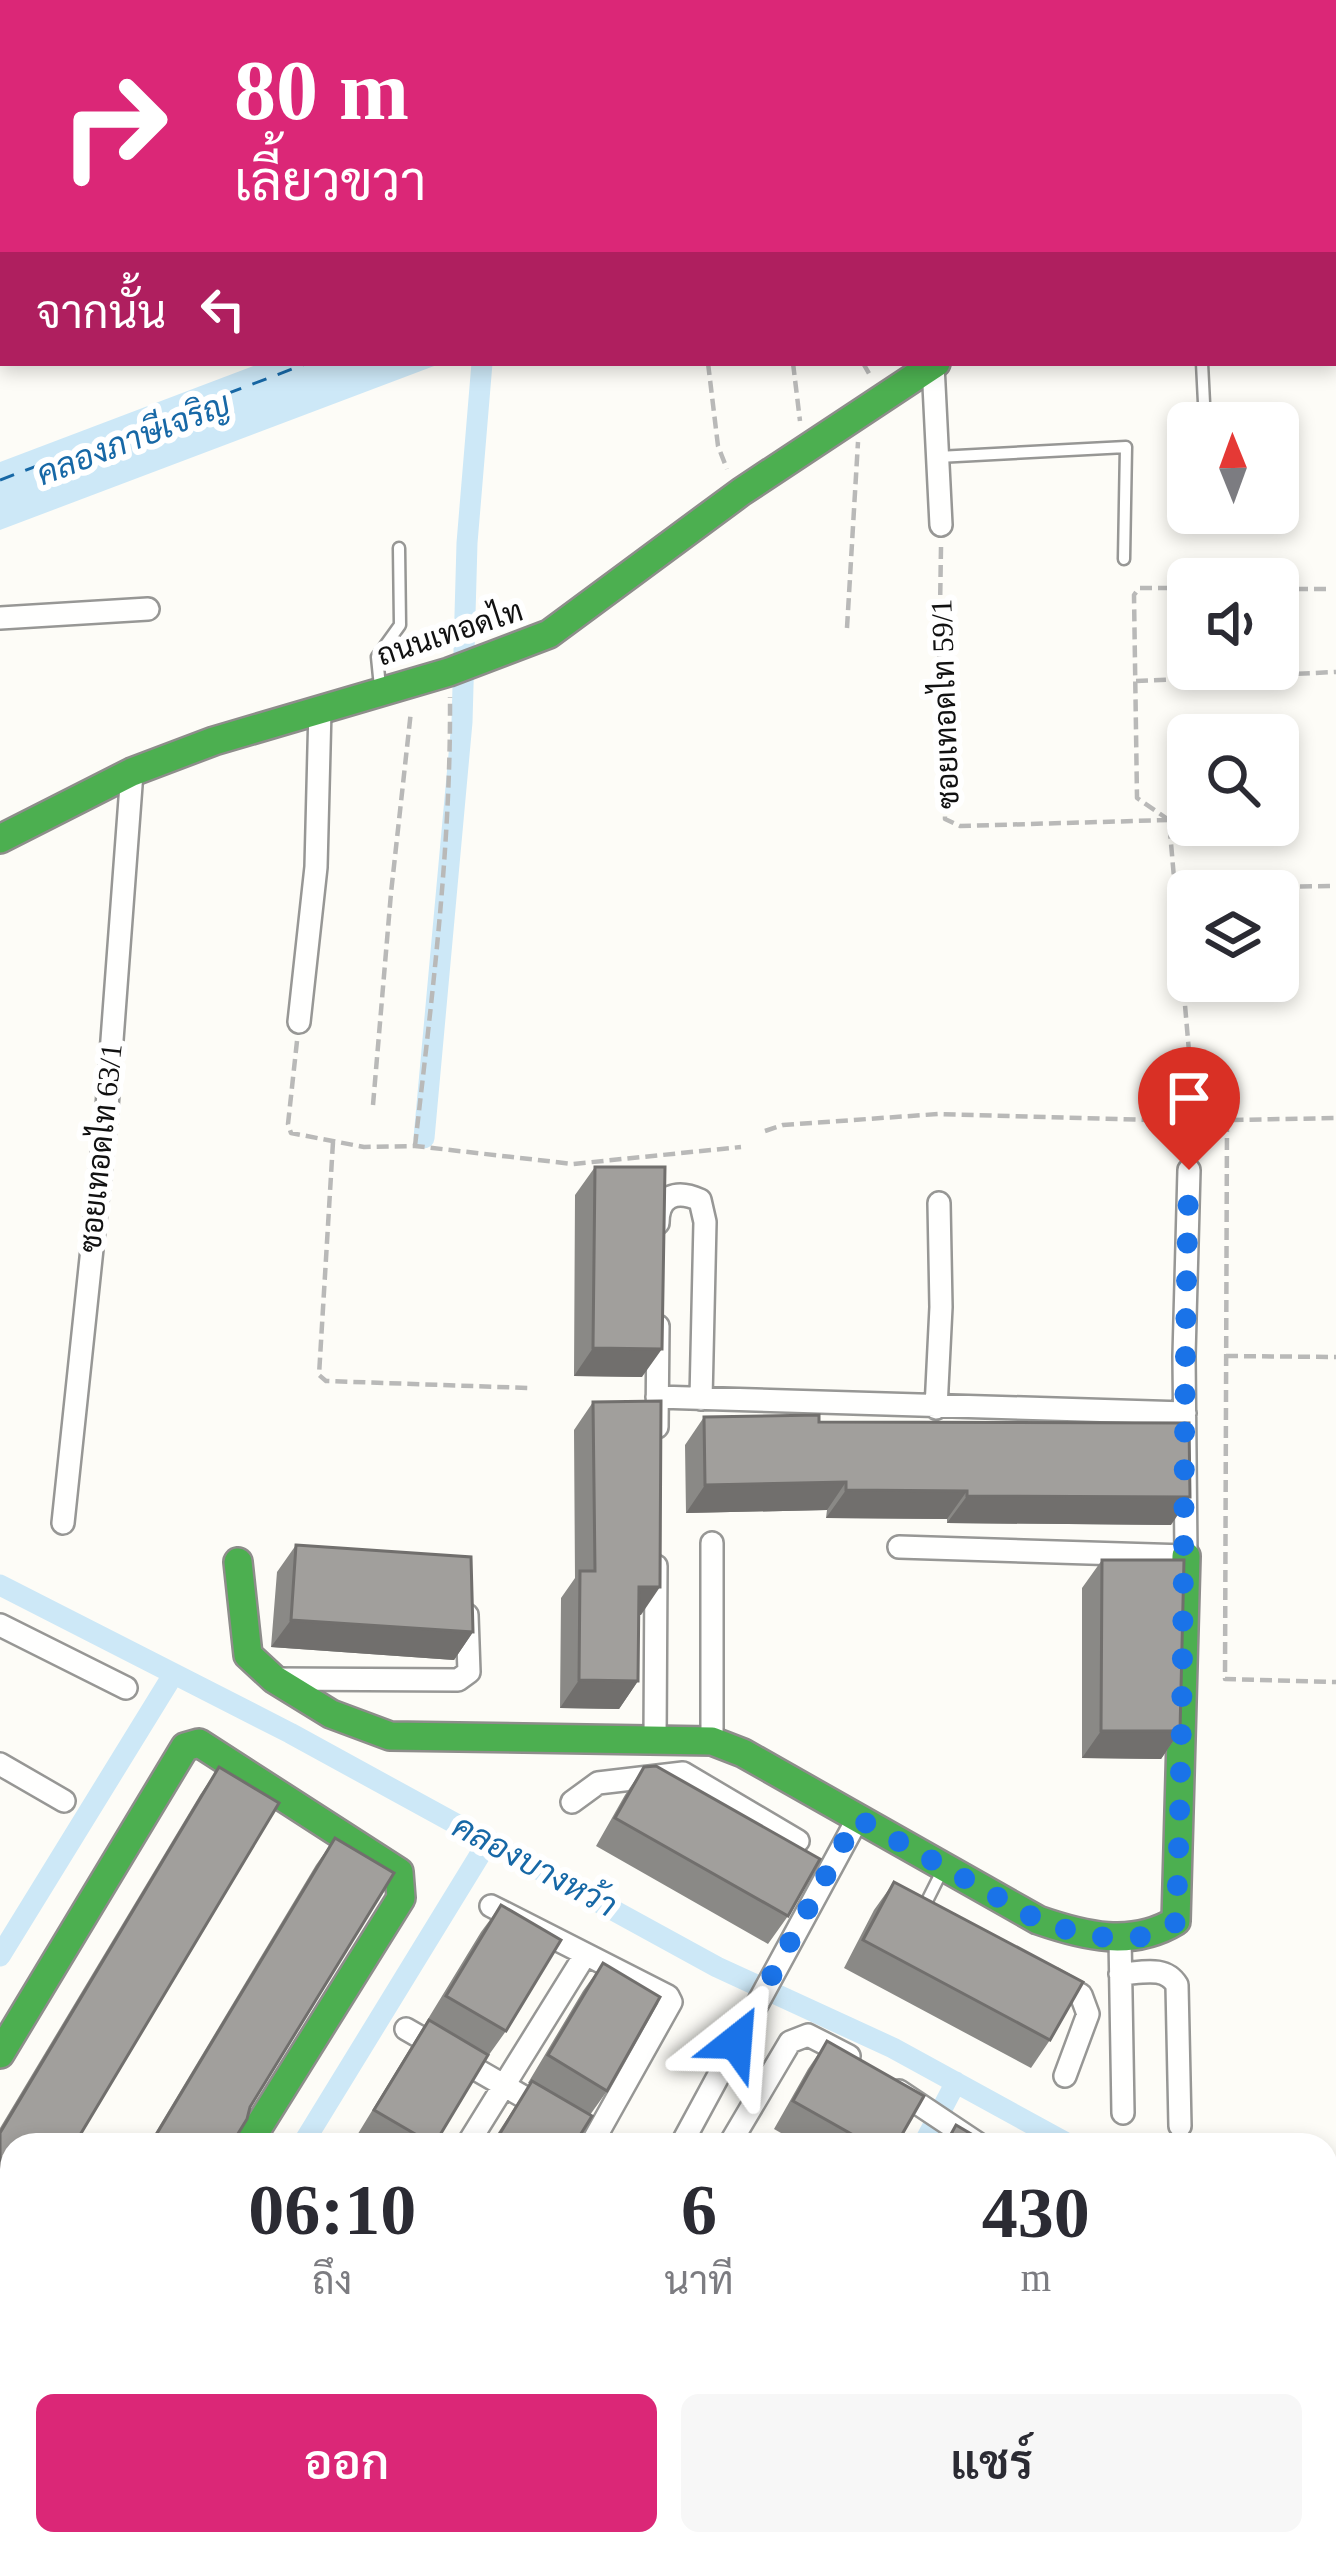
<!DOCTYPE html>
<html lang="th">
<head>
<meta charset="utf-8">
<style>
  :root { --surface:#fff; --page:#f7f7f7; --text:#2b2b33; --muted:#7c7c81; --accent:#db2777 }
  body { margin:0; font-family:"Times New Roman",Sarabun,serif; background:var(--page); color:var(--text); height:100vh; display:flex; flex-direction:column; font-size:45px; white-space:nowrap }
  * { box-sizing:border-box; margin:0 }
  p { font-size:39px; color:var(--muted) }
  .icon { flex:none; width:66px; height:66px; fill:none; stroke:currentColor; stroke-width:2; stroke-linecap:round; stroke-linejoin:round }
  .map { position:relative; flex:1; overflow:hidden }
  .drawer { position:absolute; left:0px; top:2133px; width:1338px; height:423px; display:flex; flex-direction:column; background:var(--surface); border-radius:36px 36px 0 0; box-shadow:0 6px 18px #0003 }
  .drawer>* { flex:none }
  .banner { position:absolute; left:0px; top:0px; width:1338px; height:366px; box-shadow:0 6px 18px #0003; background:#db2777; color:#fff; overflow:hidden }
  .needle { width:78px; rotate:359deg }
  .fabs { position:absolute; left:1167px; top:402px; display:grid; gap:24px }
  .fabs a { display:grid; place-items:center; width:132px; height:132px; border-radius:18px; background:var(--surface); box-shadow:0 6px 18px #0003; font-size:60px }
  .pin { position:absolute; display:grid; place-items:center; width:102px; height:102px; color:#fff; margin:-123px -51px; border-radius:50% 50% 50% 0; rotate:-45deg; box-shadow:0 0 12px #0007 }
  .pin .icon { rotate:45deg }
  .me { position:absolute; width:132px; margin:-66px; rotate:28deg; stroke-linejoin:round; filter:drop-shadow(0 0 9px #0008) }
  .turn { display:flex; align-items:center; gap:42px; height:252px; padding:0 36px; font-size:54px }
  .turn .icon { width:156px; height:156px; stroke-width:2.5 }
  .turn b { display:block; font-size:84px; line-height:102px }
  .then { display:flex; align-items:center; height:114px; padding:0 36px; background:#0003; gap:24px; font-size:45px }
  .eta { display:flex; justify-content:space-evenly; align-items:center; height:204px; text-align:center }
  .eta b { font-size:72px; font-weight:600; line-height:84px }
  .primary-button { display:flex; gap:24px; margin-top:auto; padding:24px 36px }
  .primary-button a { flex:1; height:138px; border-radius:18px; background:var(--accent); color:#fff; font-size:48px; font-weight:600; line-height:138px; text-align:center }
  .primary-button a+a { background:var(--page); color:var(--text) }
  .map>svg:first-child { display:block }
  .water { fill:#cde8f7 }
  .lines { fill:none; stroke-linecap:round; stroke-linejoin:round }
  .canal { stroke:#cde8f7; stroke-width:21 }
  .ferry { stroke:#1768a6; stroke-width:3; stroke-dasharray:15 12; stroke-linecap:butt }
  .lane-casing { stroke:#979795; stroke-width:15 }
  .street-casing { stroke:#979795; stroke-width:26 }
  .fast-casing { stroke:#8e8d8b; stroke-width:32 }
  .slow-casing { stroke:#8e8d8b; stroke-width:32 }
  .path { stroke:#b9b9b8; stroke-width:4.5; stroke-dasharray:12 6; stroke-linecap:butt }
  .lane { stroke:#fffffe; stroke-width:10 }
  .street { stroke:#fffffe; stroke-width:21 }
  .fast { stroke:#4caf50; stroke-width:27 }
  .slow { stroke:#ffc107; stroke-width:27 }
  .rail-casing { stroke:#d9c6c7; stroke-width:10 }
  .rail { stroke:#fff; stroke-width:6; stroke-dasharray:18; stroke-linecap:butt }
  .wall { fill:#8a8986 }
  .shaded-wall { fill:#716f6d }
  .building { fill:#a19f9c; stroke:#716f6d; stroke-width:3 }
  .route { stroke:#1a73e8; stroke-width:21; stroke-dasharray:0 37.8 }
  .labels { text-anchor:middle; stroke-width:12; stroke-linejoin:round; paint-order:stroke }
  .street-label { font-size:30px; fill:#111; stroke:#fff }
  .water-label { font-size:33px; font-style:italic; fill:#1768a6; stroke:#fff }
</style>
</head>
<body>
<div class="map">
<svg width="1336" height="2555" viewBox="0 0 1336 2555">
  <rect width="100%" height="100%" fill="#fdfcf7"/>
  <path class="water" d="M 261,363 L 442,363 L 0,530 L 0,462 Z"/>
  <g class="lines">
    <path class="canal" d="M 912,0 L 912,3
      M 288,3 L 288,0
      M 424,1138 L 462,722 L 467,543 L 482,363
      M 0,1585 L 290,1733 L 717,1967 L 893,2048 L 1070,2145
      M 0,1956 L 173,1675
      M 302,2145 L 489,1840
      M 923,2145 L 956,2082
      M 1326,2281 L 1336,2286
      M 1326,2383 L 1336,2366
      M 682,2555 L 688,2544
      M 1224,2555 L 1230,2544"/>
    <path class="ferry" d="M 1260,3 L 1268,0
      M 0,480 L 308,363"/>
    <defs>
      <path id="lane" d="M 477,0 L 477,3
        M 1202,363 L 1205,423
        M 938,457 L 1126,447 L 1124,559
        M 380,687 L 377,657 L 400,625 L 399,548
        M 924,1907 L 943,1869
        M 1326,2516 L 1336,2523
        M 231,2544 L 253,2555
        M 1183,2555 L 1188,2544"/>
      <path id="street" d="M 493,0 L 493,3
        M 755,0 L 755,3
        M 277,3 L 277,0
        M 783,3 L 785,0
        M 1,50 L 3,165
        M 933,365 L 941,525
        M 0,618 L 148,609
        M 299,1022 L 316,867 L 320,709
        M 658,1223 C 658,1196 676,1189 700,1200 L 705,1222 L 701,1399
        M 657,1397 L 1185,1413
        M 936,1408 L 941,1307 L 939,1203
        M 657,1427 L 658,1326
        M 63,1523 L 107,1107 L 132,772
        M 712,1543 L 712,1741
        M 899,1547 L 1186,1556 L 1184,1356 L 1189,1170
        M 0,1625 L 126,1688
        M 274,1679 L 458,1680 L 469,1672 L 467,1615
        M 655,1740 L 656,1566
        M 0,1764 L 64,1801
        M 572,1802 L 598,1783 L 683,1773 L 798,1841
        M 491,1906 L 668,1996 L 671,2002 L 591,2145
        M 1120,1937 L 1123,2113
        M 1120,1974 C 1141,1973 1165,1965 1177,1985 L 1180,2126
        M 1052,1979 L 1081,1995 L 1088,2014 L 1065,2076
        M 406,2029 L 543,2108
        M 899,2091 L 980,2145
        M 467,2145 L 585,1955
        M 681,2145 L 858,1818
        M 729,2145 L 790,2042 L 808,2035 L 849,2056
        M 0,2278 L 12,2287
        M 0,2336 L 12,2314
        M 341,2544 L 363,2555
        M 608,2544 L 626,2555
        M 875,2544 L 895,2555
        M 365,2555 L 390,2555
        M 440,2555 L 447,2544
        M 492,2555 L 499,2544
        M 1025,2555 L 1031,2544"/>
      <path id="fast" d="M 140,3 L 149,0
        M 0,51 L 3,50
        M 0,839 L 132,772 L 214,741 L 449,672 L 549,634 L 741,492 L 936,363
        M 238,1562 L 248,1655 L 274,1679 L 331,1714 L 390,1736 L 712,1741 L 743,1753 L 1038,1920 C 1084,1936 1132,1948 1176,1921 L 1186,1556
        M 0,2054 L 185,1747 L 199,1743 L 399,1872 L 401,1898 L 247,2145"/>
      <path id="slow" d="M 1335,295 L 1336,295"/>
    </defs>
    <use href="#lane" class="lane-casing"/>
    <use href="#street" class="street-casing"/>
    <use href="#fast" class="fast-casing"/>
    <use href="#slow" class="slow-casing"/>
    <path class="path" d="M 708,363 L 718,446 L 727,469
      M 793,363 L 800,421
      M 863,363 L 871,377
      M 941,547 L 939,673 L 946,723 L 945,819 L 960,826 L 1169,820
      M 1188,588 L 1139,588 L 1134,595 L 1137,798 L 1169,820 L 1195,1121
      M 1278,589 L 1328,589
      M 847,628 L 858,442
      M 1136,681 L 1336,672
      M 1174,888 L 1336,886
      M 297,1041 L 288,1124 L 291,1133 L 364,1147 L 415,1146 L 573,1164 L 741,1147
      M 373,1105 L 391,893 L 411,711
      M 1227,1120 L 1225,1679 L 1336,1682
      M 765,1131 L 783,1125 L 938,1114 L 1184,1121 L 1336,1118
      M 333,1142 L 319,1375 L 326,1381 L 530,1388
      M 415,1146 C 432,997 451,848 450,697
      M 1226,1356 L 1336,1357
      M 1326,2339 L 1336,2321"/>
    <use href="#lane" class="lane"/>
    <use href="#street" class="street"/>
    <use href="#fast" class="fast"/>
    <use href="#slow" class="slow"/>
    <defs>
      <path id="rail" d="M 20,3 L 29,0
        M 0,10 L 3,9"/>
    </defs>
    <use href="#rail" class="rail-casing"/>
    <use href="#rail" class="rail"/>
  </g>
  <path class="wall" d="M 325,0 L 397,0 L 397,3 L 324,3 Z
    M 595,1167 L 642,1377 L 574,1376 L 575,1195 Z
    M 593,1402 L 641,1615 L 639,1615 L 638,1681 L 619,1709 L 560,1708 L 561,1598 L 575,1578 L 574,1430 Z
    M 704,1417 L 819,1422 L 1171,1525 L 947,1523 L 947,1519 L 826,1518 L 827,1510 L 686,1513 L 685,1445 Z
    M 296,1545 L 473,1632 L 454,1660 L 271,1647 L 277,1572 Z
    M 1102,1560 L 1180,1731 L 1161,1759 L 1082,1758 L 1082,1588 Z
    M 219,1767 L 12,2145 L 12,2245 L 5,2255 L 0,2253 L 0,2128 L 200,1795 Z
    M 644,1767 L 788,1916 L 768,1944 L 596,1846 L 625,1795 Z
    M 335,1838 L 250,2107 L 231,2145 L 148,2145 L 316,1865 Z
    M 894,1882 L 1050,2040 L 1031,2068 L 844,1968 L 874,1910 Z
    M 501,1905 L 506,2031 L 486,2059 L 434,2145 L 346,2145 L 353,2135 L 356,2137 L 481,1932 Z
    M 603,1963 L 607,2091 L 590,2115 L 574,2145 L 490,2145 L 530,2084 L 528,2083 L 583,1991 Z
    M 827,2041 L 896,2145 L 802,2145 L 774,2129 L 808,2069 Z
    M 713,2544 L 844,2544 L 838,2555 L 707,2555 Z
    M 903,2544 L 1003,2544 L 997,2555 L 910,2555 Z"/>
  <path class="shaded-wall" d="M 593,1348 L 662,1349 L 642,1377 L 574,1376 Z
    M 846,1482 L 827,1510 L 686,1513 L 705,1485 Z
    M 846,1490 L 967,1491 L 947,1519 L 826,1518 Z
    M 967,1496 L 1190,1497 L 1171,1525 L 947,1523 Z
    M 639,1587 L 660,1587 L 641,1615 L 620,1615 Z
    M 291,1620 L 473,1632 L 454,1660 L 271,1647 Z
    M 579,1680 L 638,1681 L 619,1709 L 560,1708 Z
    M 1101,1731 L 1180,1731 L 1161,1759 L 1082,1758 Z"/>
  <path class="building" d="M 343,0 L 397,0 L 397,3 L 342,3 Z
    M 595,1167 L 665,1167 L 662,1349 L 593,1348 Z
    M 661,1401 L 660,1587 L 639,1587 L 638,1681 L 579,1680 L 580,1571 L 595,1571 L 593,1402 Z
    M 819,1415 L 819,1422 L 1189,1423 L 1190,1497 L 967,1496 L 967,1491 L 846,1490 L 846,1482 L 705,1485 L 704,1417 Z
    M 296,1545 L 471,1557 L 473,1632 L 291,1620 Z
    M 1102,1560 L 1184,1560 L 1180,1731 L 1101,1731 Z
    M 656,1766 L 820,1859 L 788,1916 L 615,1818 L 644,1767 Z
    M 219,1767 L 279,1803 L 74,2145 L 12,2145 L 12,2220 L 0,2213 L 0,2133 Z
    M 335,1838 L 394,1873 L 250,2107 L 247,2119 L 231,2145 L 150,2145 Z
    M 894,1882 L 1083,1982 L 1050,2040 L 863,1940 Z
    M 501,1905 L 561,1940 L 506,2031 L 446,1996 Z
    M 603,1963 L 660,1997 L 607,2091 L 548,2055 Z
    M 429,2020 L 488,2055 L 434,2145 L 374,2110 Z
    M 827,2041 L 924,2096 L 896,2145 L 871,2145 L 793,2101 Z
    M 532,2081 L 592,2116 L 574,2145 L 493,2145 Z
    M 956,2125 L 990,2145 L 945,2145 Z
    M 353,2135 L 370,2145 L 347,2145 Z
    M 722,2544 L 844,2544 L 838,2555 L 742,2555 Z
    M 960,2544 L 1003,2544 L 997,2555 L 979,2555 Z"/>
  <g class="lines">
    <path class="route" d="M 736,2042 L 857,1818 L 1038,1920 C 1078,1935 1139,1951 1176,1922 C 1186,1671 1182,1420 1189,1170"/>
  </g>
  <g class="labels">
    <g class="street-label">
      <text transform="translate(450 633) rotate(-18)" y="10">ถนนเทอดไท</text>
      <text transform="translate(945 704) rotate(-92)" y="10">ซอยเทอดไท 59/1</text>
      <text transform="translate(101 1148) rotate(-84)" y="10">ซอยเทอดไท 63/1</text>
    </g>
    <g class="water-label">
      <text transform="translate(133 438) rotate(-21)" y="12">คลองภาษีเจริญ</text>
      <text transform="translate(535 1865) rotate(28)" y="12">คลองบางหว้า</text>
    </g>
  </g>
</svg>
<div class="fabs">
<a><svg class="needle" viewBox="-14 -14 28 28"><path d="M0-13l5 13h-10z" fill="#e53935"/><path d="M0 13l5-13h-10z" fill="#7c7c81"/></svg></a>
<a><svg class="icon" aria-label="sound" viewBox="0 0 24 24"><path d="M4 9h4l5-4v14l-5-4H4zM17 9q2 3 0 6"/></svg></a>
<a><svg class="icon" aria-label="search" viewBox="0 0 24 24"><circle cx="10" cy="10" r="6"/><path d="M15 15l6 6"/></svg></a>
<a><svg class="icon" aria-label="layers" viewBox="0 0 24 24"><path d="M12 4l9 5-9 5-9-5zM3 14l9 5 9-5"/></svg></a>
</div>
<div class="pin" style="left:1189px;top:1170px;background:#d93025"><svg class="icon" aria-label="arrive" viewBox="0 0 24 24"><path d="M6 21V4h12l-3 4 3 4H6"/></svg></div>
<svg class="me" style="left:736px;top:2042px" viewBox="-20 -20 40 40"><path d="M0-17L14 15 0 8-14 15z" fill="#1a73e8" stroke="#fff" stroke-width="4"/></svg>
<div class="banner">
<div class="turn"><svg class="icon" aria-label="right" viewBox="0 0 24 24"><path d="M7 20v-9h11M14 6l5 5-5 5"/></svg><div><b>80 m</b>เลี้ยวขวา</div></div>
<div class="then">จากนั้น<svg class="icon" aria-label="left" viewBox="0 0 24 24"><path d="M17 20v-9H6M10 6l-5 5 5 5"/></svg></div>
</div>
<section class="drawer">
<div class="eta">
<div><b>06:10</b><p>ถึง</p></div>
<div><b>6</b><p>นาที</p></div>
<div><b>430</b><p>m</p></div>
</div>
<div class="primary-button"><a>ออก</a><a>แชร์</a></div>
</section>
</div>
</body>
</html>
